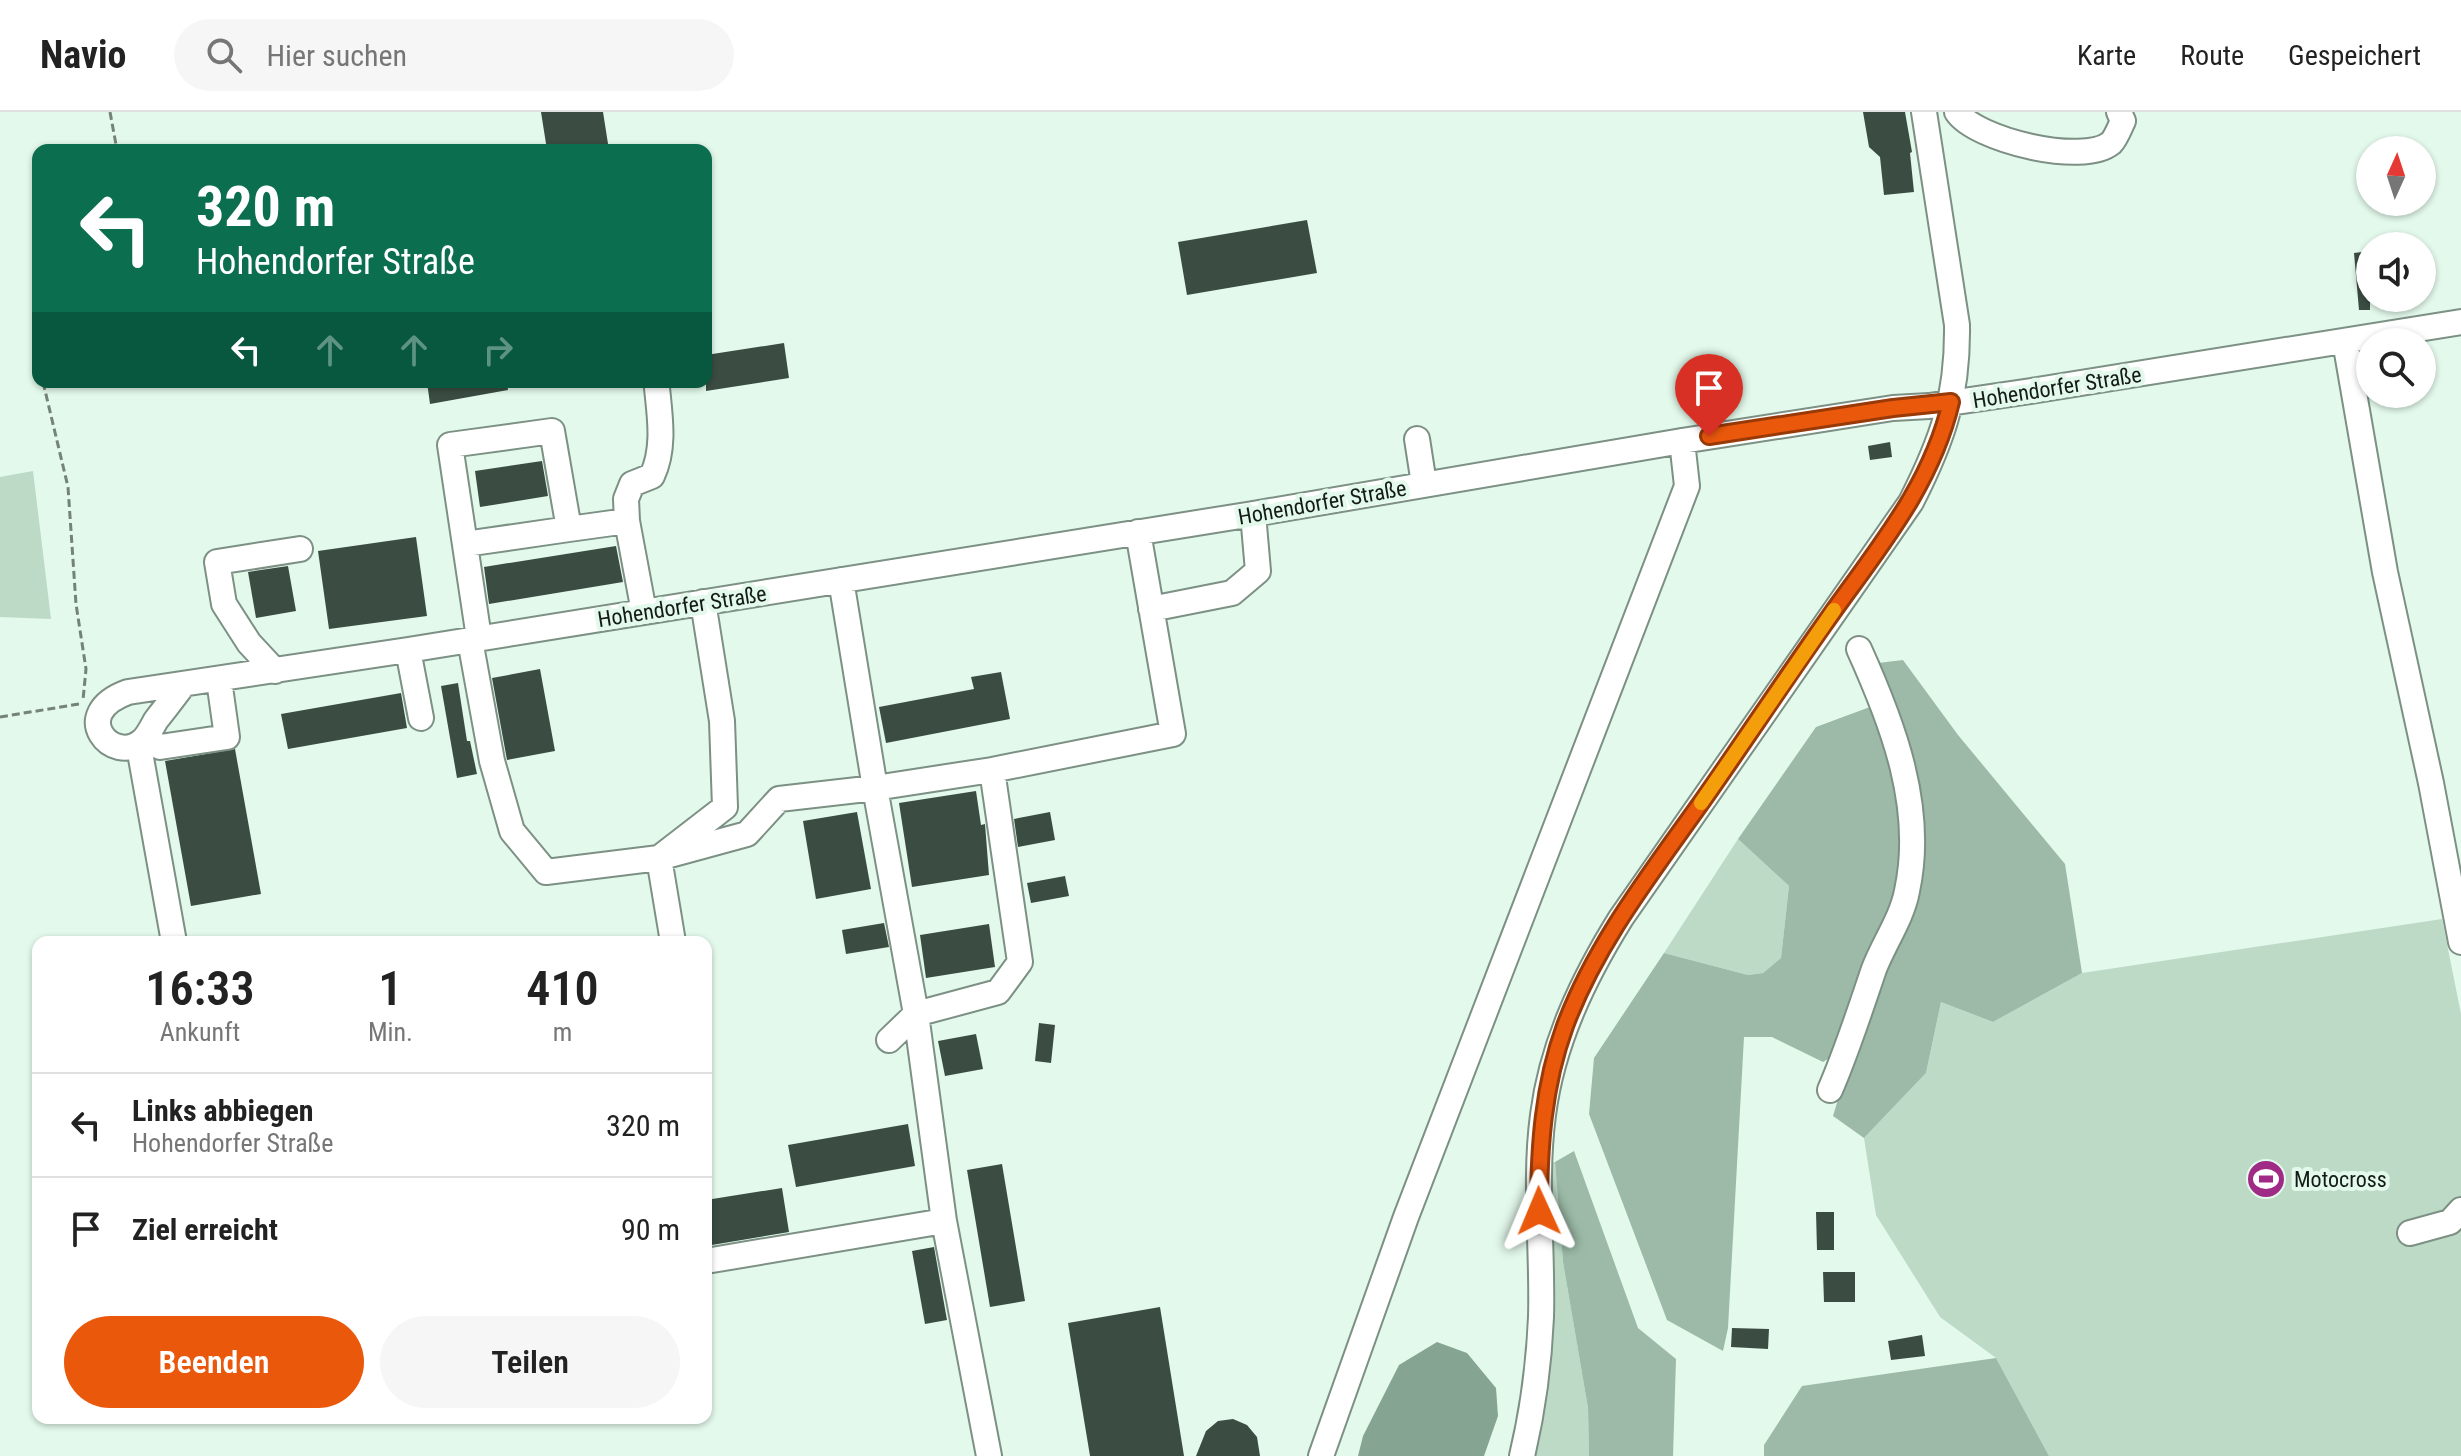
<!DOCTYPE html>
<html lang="de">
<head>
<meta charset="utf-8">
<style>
  :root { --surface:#fff; --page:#f6f6f6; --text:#222; --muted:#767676; --line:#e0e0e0; --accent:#ea580c }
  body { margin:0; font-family:"Roboto Condensed",sans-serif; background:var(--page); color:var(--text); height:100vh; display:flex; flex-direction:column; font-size:30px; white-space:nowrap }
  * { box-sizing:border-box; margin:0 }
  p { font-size:26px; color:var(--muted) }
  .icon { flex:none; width:44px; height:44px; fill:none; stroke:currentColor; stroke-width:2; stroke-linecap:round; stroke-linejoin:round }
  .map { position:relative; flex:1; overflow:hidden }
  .details { position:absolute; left:32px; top:824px; width:680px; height:488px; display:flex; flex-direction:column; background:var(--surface); border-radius:16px; box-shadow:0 2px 6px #0004 }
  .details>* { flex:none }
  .banner { position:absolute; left:32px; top:32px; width:680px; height:244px; border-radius:16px; box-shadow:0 2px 6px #0004; background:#0b6e4f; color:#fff; overflow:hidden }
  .needle { width:52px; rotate:3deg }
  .fabs { position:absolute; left:2356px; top:24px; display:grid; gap:16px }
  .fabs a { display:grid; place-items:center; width:80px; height:80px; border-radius:50%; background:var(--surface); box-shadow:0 2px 6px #0004; font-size:40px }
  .pin { position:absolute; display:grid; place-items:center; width:68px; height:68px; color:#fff; margin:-82px -34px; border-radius:50% 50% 50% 0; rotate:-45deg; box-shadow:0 0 8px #0007 }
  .pin .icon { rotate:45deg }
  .me { position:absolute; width:88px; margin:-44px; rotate:359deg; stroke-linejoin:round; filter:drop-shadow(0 0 6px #0008) }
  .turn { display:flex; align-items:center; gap:28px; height:168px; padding:0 32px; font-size:36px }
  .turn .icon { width:104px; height:104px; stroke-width:2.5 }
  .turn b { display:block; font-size:56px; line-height:68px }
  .lanes { display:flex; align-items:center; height:76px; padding:0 32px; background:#0003; justify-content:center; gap:40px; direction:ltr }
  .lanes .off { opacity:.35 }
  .eta { display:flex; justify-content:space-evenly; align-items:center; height:136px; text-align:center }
  .eta b { font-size:48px; font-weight:600; line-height:56px }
  .action { display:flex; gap:16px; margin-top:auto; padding:16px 32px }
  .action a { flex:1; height:92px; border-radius:48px; background:var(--accent); color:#fff; font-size:32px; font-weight:600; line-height:92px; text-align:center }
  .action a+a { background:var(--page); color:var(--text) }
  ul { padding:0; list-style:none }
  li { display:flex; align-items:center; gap:24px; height:104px; padding:0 32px; border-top:2px solid var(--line) }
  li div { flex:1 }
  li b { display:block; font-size:30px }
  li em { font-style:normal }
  header { display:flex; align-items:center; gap:48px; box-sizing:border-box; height:112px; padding:0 40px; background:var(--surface); border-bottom:2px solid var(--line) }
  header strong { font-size:38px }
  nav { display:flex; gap:44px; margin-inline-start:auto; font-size:28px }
  .search { width:560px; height:72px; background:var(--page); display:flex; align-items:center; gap:20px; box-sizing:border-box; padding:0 28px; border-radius:44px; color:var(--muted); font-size:30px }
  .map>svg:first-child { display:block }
  .green { fill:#bddac7 }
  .forest { fill:#9cbaa7 }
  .water { fill:#86a492 }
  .building { fill:#3b4d42 }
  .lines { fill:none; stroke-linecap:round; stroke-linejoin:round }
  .minor-casing { stroke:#7c9084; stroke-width:28 }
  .path { stroke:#748279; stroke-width:3; stroke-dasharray:8 4; stroke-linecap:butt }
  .minor { stroke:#fff; stroke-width:24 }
  .route-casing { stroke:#983908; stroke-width:20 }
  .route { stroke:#ea580c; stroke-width:14 }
  .slow { stroke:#f59e0b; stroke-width:14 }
  .labels { text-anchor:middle; stroke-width:8; stroke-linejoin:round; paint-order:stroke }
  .street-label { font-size:22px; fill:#141b17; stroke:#e3f9eb }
  .poi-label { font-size:22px; fill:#141b17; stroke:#e3f9eb; text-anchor:start }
</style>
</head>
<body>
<header>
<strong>Navio</strong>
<div class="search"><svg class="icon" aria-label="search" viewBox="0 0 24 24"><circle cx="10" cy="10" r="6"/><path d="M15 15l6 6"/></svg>Hier suchen</div>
<nav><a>Karte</a><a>Route</a><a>Gespeichert</a></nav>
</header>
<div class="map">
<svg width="2461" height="1344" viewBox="0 0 2461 1344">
  <rect width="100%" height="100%" fill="#e3f9eb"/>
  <path class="green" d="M 33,359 L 51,507 L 0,505 L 0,365 Z
    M 1738,727 L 1789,774 L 1781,846 L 1763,861 L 1748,863 L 1664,841 Z
    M 2442,807 L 2461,902 L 2461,1344 L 2049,1344 L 1996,1246 L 1940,1205 L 1876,1103 L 1864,1026 L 1926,961 L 1941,890 L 1993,910 L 2082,861 Z
    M 1555,1050 L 1563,1150 L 1588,1296 L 1589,1344 L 1527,1344 L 1541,1052 Z"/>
  <path class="forest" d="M 1903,548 L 1958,623 L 2065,752 L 2082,861 L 1993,910 L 1941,890 L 1926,961 L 1864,1026 L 1833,1004 L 1922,710 L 1878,551 Z
    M 1878,592 L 1900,650 L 1905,777 L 1839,940 L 1823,950 L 1772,925 L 1744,925 L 1728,1216 L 1723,1239 L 1667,1208 L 1589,1002 L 1594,946 L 1664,841 L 1748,863 L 1763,861 L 1781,846 L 1789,774 L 1738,727 L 1816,615 Z
    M 1574,1039 L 1638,1216 L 1676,1247 L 1673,1344 L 1589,1344 L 1588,1296 L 1563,1150 L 1555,1050 Z
    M 1996,1246 L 2049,1344 L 1764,1344 L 1764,1333 L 1802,1274 Z"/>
  <path class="water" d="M 1437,1230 L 1467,1241 L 1496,1276 L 1498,1304 L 1484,1344 L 1358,1344 L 1363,1324 L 1399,1253 Z"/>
  <path class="building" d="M 541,0 L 603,0 L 609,38 L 547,38 Z
    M 1863,0 L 1905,0 L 1912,40 L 1910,41 L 1914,80 L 1884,83 L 1880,45 L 1869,35 Z
    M 1307,108 L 1317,161 L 1187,183 L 1178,130 Z
    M 2370,139 L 2370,198 L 2359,198 L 2354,141 Z
    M 784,231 L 789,266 L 706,279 L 706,243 Z
    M 427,270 L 507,270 L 508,278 L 430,292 Z
    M 1890,330 L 1892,345 L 1870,348 L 1868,334 Z
    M 542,349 L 548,384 L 480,395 L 475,359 Z
    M 416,425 L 427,504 L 329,517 L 318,439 Z
    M 616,434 L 623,470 L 489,492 L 484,455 Z
    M 288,454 L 296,499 L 256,506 L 248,460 Z
    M 540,557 L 555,639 L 507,648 L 492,566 Z
    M 1001,560 L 1010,607 L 886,631 L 879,595 L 974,577 L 971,565 Z
    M 458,571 L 467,629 L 470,629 L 477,662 L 457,666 L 441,574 Z
    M 401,581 L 407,616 L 288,637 L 281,602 Z
    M 235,637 L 261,782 L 191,794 L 165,649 Z
    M 976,679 L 981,713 L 985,712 L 989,763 L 912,775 L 899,691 Z
    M 857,700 L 871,777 L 816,787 L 803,709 Z
    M 1050,700 L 1055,728 L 1018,735 L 1014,707 Z
    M 1065,764 L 1069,784 L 1031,791 L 1027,771 Z
    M 884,811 L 889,835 L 846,842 L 842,818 Z
    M 989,812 L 995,855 L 926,866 L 920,823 Z
    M 1039,911 L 1055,913 L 1051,951 L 1035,949 Z
    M 976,922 L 983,957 L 945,964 L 938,929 Z
    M 908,1012 L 915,1054 L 796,1075 L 788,1033 Z
    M 1002,1052 L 1025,1189 L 990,1195 L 967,1058 Z
    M 782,1076 L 789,1120 L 706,1134 L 706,1088 Z
    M 1816,1100 L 1834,1100 L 1834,1138 L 1817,1138 Z
    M 934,1135 L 947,1208 L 925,1212 L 912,1139 Z
    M 1823,1160 L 1855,1160 L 1855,1190 L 1824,1190 Z
    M 1160,1195 L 1184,1344 L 1090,1344 L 1068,1211 Z
    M 1732,1216 L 1769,1217 L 1768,1237 L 1731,1235 Z
    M 1922,1223 L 1925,1244 L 1891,1248 L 1888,1229 Z
    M 1233,1307 L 1247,1313 L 1257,1325 L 1260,1344 L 1196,1344 L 1206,1319 L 1218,1309 Z"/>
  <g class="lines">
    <defs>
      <path id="minor" d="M 1957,0 C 1976,28 2083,54 2111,31 C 2116,26 2120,15 2123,9 L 2119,0
        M 2345,229 L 2385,460 L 2431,671 L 2461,830
        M 1417,327 L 1424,372
        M 627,409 L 626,387 L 632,372 L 652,364 C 665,337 660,305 657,276
        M 465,432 L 569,417
        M 703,490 L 722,609 L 725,695 L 659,746 L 747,722 L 779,687 L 875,676 L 841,468
        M 1151,497 L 1232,481 L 1258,459 L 1253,402
        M 479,526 L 450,333 L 552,319 L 569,417 L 627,409 L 644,500
        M 470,528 L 492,649 L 512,719 L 546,760 L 659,746 L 673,830
        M 408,538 L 421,606
        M 275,559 L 249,531 L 224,492 L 217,450 L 300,437
        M 183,573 C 174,585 165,597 156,608 C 152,615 148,624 142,629 C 113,654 67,602 128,580 L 408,538 L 1253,402 L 1682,329 L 1893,296 L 1929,294 L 2031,279 L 2461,210
        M 145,626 L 160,635 L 227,625 L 219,568
        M 143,629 L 141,646 L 174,830
        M 889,928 L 916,902 L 998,880 L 1020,850 L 992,658
        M 1830,978 C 1847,939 1860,898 1874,857 C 1884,831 1902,806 1907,779 C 1925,696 1893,612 1859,537
        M 944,1109 L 916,902 L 875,676 L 992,658 L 1173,622 L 1138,420
        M 2410,1121 L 2450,1110 L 2461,1098
        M 706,1149 L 944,1109 L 989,1344
        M 1321,1344 L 1406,1105 L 1687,374 L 1682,329
        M 1522,1344 C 1533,1298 1539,1252 1541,1205 C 1543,1138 1534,1070 1543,1003 C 1552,932 1583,867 1621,806 L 1911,390 C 1943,327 1958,284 1957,213 L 1924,0"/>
    </defs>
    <use href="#minor" class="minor-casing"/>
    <path class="path" d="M 110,0 L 117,38
      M 43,270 L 68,375 L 76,492 L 86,557 L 83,588
      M 0,605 L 79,592"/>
    <use href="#minor" class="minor"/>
  </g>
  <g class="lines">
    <defs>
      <path id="route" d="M 1539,1099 C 1539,1036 1543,974 1565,914 C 1596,831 1652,760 1703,688 C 1746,627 1787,564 1830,504 C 1879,435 1931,374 1951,290 L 1893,296 L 1709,324"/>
    </defs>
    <use href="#route" class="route-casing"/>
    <use href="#route" class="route"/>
    <path class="slow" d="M 1701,691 L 1834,498"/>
  </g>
  <defs>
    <symbol id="stadium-disc" viewBox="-11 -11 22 22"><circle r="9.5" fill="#9f2b86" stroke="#e3f9eb"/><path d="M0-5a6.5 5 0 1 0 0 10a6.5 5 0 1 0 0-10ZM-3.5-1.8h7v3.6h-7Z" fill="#fff"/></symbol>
  </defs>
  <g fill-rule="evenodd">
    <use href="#stadium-disc" x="2244" y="1045" width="44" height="44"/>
  </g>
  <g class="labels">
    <g class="street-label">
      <text transform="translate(2057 275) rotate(-9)" y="8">Hohendorfer Straße</text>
      <text transform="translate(1322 390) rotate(-10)" y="8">Hohendorfer Straße</text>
      <text transform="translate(682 494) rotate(-9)" y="8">Hohendorfer Straße</text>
    </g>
    <g class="poi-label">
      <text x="2294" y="1075">Motocross</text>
    </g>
  </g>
</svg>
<div class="fabs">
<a><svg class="needle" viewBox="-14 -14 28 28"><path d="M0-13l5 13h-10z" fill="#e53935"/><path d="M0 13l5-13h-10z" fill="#767676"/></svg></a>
<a><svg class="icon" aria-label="sound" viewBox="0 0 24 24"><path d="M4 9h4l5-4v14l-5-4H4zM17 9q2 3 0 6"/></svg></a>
<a><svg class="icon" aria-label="search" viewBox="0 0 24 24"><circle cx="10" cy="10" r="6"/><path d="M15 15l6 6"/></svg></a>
</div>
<div class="pin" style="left:1709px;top:324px;background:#d93025"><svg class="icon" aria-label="arrive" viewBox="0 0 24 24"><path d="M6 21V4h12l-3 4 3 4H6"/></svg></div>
<svg class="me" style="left:1539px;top:1099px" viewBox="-20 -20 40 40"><path d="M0-17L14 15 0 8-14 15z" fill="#ea580c" stroke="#fff" stroke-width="4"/></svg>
<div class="banner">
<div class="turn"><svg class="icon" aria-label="left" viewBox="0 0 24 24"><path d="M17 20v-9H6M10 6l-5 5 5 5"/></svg><div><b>320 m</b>Hohendorfer Straße</div></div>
<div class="lanes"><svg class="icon" aria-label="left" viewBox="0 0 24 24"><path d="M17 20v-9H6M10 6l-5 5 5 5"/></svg><svg class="icon off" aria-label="ahead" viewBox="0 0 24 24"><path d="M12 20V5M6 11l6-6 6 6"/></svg><svg class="icon off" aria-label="ahead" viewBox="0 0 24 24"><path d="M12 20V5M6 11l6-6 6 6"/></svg><svg class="icon off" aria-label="right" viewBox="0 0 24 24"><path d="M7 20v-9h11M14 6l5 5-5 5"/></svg></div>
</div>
<section class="details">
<div class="eta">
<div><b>16:33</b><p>Ankunft</p></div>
<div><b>1</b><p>Min.</p></div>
<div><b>410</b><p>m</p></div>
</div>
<ul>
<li><svg class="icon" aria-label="left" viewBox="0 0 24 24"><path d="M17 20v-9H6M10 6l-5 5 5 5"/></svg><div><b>Links abbiegen</b><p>Hohendorfer Straße</p></div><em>320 m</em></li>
<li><svg class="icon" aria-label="arrive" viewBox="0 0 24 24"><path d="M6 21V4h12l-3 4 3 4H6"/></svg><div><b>Ziel erreicht</b></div><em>90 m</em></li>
</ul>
<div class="action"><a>Beenden</a><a>Teilen</a></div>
</section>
</div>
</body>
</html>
